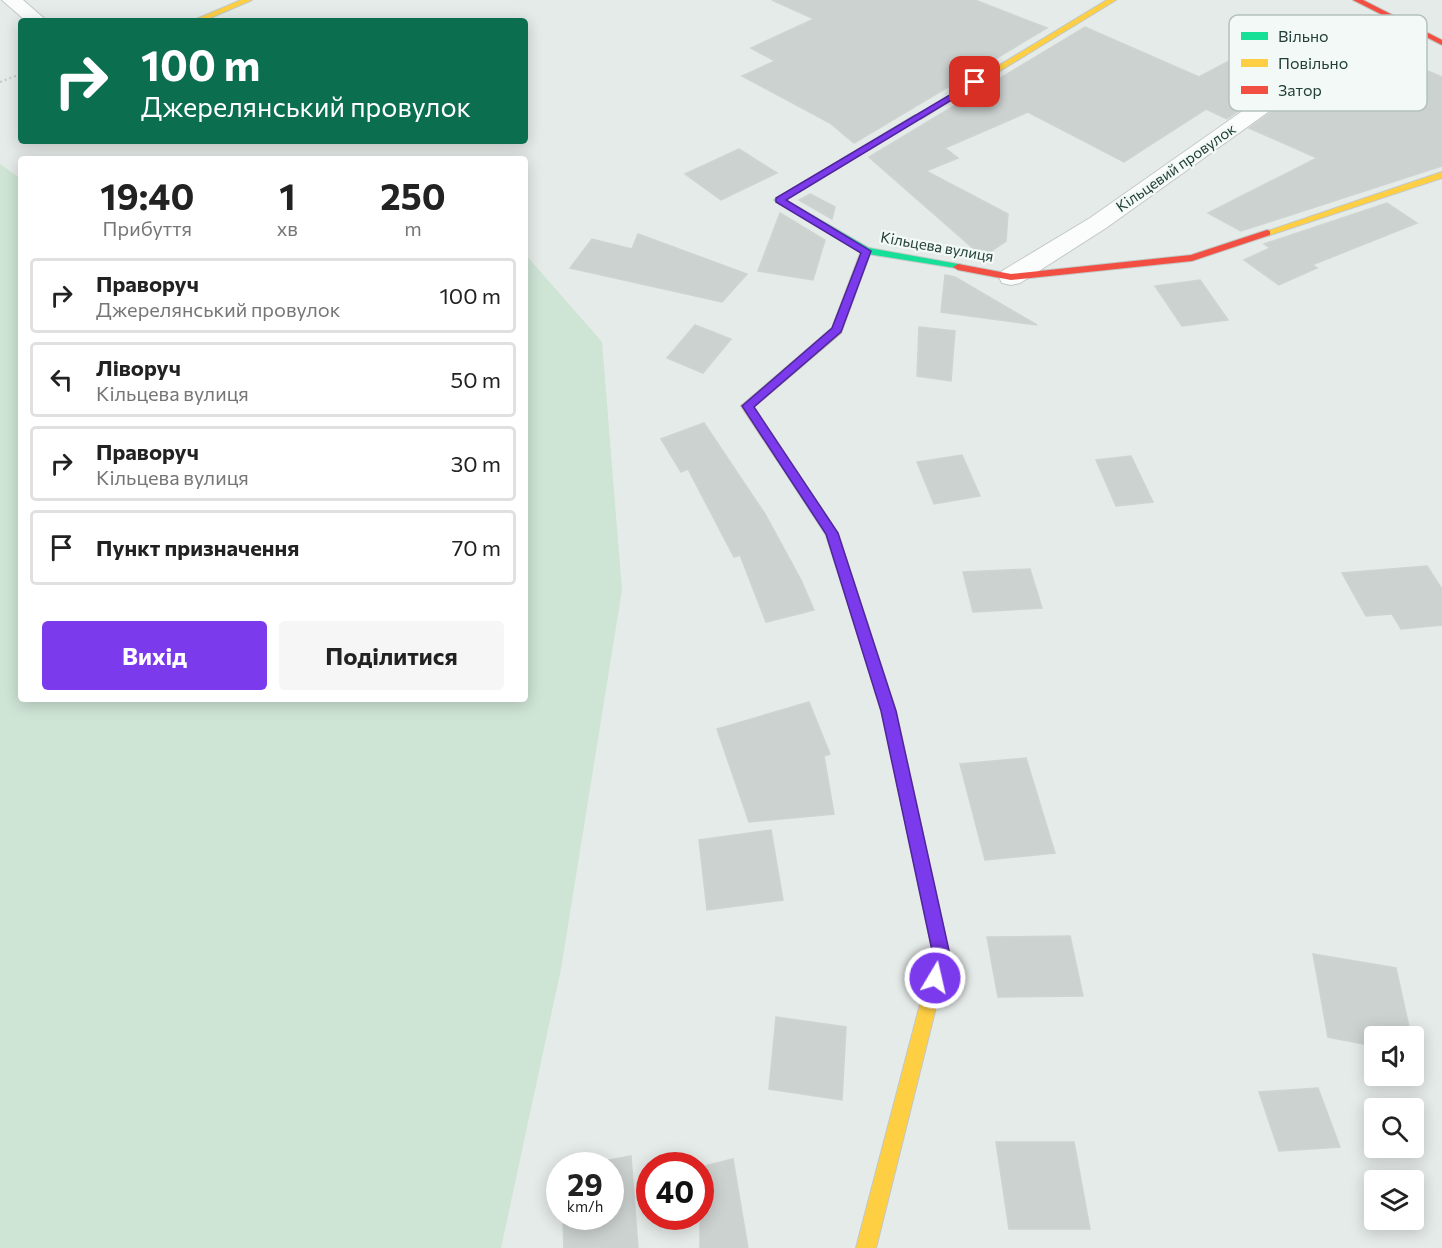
<!DOCTYPE html>
<html lang="uk">
<head>
<meta charset="utf-8">
<style>
  :root { --surface:#fff; --page:#f6f6f6; --text:#222; --muted:#767676; --line:#e0e0e0; --accent:#7c3aed }
  body { margin:0; font-family:Commissioner,sans-serif; background:var(--page); color:var(--text); height:100vh; display:flex; flex-direction:column; font-size:22px; white-space:nowrap }
  * { box-sizing:border-box; margin:0 }
  p { font-size:20px; color:var(--muted) }
  .icon { flex:none; width:33px; height:33px; fill:none; stroke:currentColor; stroke-width:2; stroke-linecap:round; stroke-linejoin:round }
  .map { position:relative; flex:1; overflow:hidden }
  .panel { position:absolute; left:18px; top:156px; width:510px; height:546px; display:flex; flex-direction:column; background:var(--surface); border-radius:6px; box-shadow:0 3px 15px #0003 }
  .panel>* { flex:none }
  .top-card { position:absolute; left:18px; top:18px; width:510px; height:126px; border-radius:6px; box-shadow:0 3px 15px #0003; background:#0b6e4f; color:#fff; overflow:hidden }
  .fabs { position:absolute; left:1364px; top:1026px; display:grid; gap:12px }
  .fabs a { display:grid; place-items:center; width:60px; height:60px; border-radius:6px; background:var(--surface); box-shadow:0 3px 15px #0003; font-size:30px }
  .speed { position:absolute; left:546px; top:1152px; display:flex; gap:12px; font-size:30px; font-weight:700; text-align:center }
  .speed>* { display:grid; place-content:center; width:78px; height:78px; border-radius:50%; background:var(--surface); box-shadow:0 3px 15px #0003; line-height:1 }
  .speed small { font-size:15px; font-weight:400 }
  .speed .limit { border:9px solid #d22; background:#fff; color:#111 }
  .pin { position:absolute; display:grid; place-items:center; width:51px; height:51px; color:#fff; margin:-26px; border-radius:12px; box-shadow:0 3px 9px #0006 }
  .me { position:absolute; width:66px; margin:-33px; rotate:9deg; stroke-linejoin:round; filter:drop-shadow(0 0 4px #0008) }
  .turn { display:flex; align-items:center; gap:21px; height:126px; padding:0 24px; font-size:27px }
  .turn .icon { width:78px; height:78px; stroke-width:2.5 }
  .turn b { display:block; font-size:42px; line-height:51px }
  .eta { display:flex; justify-content:space-evenly; align-items:center; height:102px; text-align:center }
  .eta b { font-size:36px; font-weight:700; line-height:42px }
  .primary-button { display:flex; gap:12px; margin-top:auto; padding:12px 24px }
  .primary-button a { flex:1; height:69px; border-radius:6px; background:var(--accent); color:#fff; font-size:24px; font-weight:700; line-height:69px; text-align:center }
  .primary-button a+a { background:var(--page); color:var(--text) }
  ul { padding:0; list-style:none }
  li { display:flex; align-items:center; gap:18px; height:75px; margin:0 12px 9px; padding:0 12px; border:3px solid var(--line); border-radius:6px }
  li div { flex:1 }
  li b { display:block; font-size:22px }
  li em { font-style:normal }
  .map>svg:first-child { display:block }
  .green { fill:#cee4d5 }
  .building { fill:#ccd2d0; stroke:#ced4d1; stroke-width:1.5 }
  .lines { fill:none; stroke-linecap:round; stroke-linejoin:round }
  .street-casing { stroke:#c2c8c5; stroke-width:2 }
  .fast-casing { stroke:#c1c8c5; stroke-width:2 }
  .slow-casing { stroke:#c1c8c5; stroke-width:2 }
  .jam-casing { stroke:#c1c8c5; stroke-width:2 }
  .path { stroke:#c1cbc8; stroke-width:2; stroke-dasharray:2 3; stroke-linecap:butt }
  .street { fill:#fbfcfc; fill-rule:evenodd }
  .fast { fill:#16e098; fill-rule:evenodd }
  .slow { fill:#ffcf43; fill-rule:evenodd }
  .jam { fill:#f24e42; fill-rule:evenodd }
  .route { fill:#7c3aed; stroke:#51269a; stroke-width:1.5 }
  .labels { text-anchor:middle; stroke-width:4.5; stroke-linejoin:round; paint-order:stroke }
  .far-street-label { font-size:15px; fill:#223f38; stroke:#f3f9f6 }
  .key { fill:#f3f9f6; stroke:#b4c1bd; stroke-width:1.5 }
  .key-label { font-size:16px; fill:#223f38 }
</style>
</head>
<body>
<div class="map">
<svg width="1442" height="1248" viewBox="0 0 1442 1248">
  <rect width="100%" height="100%" fill="#e5ebe8"/>
  <path class="green" d="M 0,164 L 21,179 L 21,699 L 525,699 L 525,254 L 602,342 L 622,590 L 561,969 L 501,1248 L 0,1248 Z"/>
  <path class="building" d="M 772,0 L 975,0 L 1047,28 L 854,143 L 830,123 L 742,76 L 775,61 L 751,48 L 814,19 Z
    M 1308,19 L 1351,37 L 1330,47 L 1227,119 L 1206,109 L 1124,162 L 1028,112 L 945,148 L 958,158 L 926,171 L 1008,214 L 1006,241 L 983,257 L 869,157 L 1085,27 L 1199,77 Z
    M 1372,47 L 1442,77 L 1442,166 L 1241,231 L 1208,213 L 1317,158 L 1249,128 L 1346,59 Z
    M 739,149 L 777,173 L 721,200 L 685,174 Z
    M 810,194 L 835,207 L 832,219 L 799,200 Z
    M 1387,203 L 1417,223 L 1312,265 L 1317,268 L 1279,285 L 1244,260 L 1270,248 L 1264,244 Z
    M 780,213 L 825,240 L 813,280 L 758,271 Z
    M 638,234 L 747,274 L 722,302 L 570,268 L 592,239 L 632,249 Z
    M 945,275 L 955,277 L 1037,325 L 941,312 Z
    M 1200,280 L 1228,320 L 1182,326 L 1155,286 Z
    M 695,325 L 731,339 L 703,373 L 667,358 Z
    M 919,327 L 955,331 L 951,381 L 917,376 Z
    M 704,423 L 765,514 L 801,580 L 814,610 L 766,622 L 740,555 L 734,557 L 688,469 L 681,472 L 661,439 Z
    M 962,455 L 980,496 L 934,504 L 917,462 Z
    M 1131,456 L 1153,502 L 1116,506 L 1096,460 Z
    M 1427,566 L 1442,589 L 1442,625 L 1401,629 L 1392,614 L 1366,616 L 1342,573 Z
    M 1030,569 L 1042,608 L 973,612 L 963,572 Z
    M 809,702 L 830,754 L 824,756 L 834,814 L 749,822 L 717,729 Z
    M 1026,758 L 1055,853 L 985,860 L 960,764 Z
    M 771,830 L 783,900 L 707,910 L 699,840 Z
    M 1070,936 L 1083,996 L 998,997 L 987,937 Z
    M 1313,954 L 1396,968 L 1411,1036 L 1374,1036 L 1374,1046 L 1328,1037 Z
    M 776,1017 L 846,1027 L 842,1100 L 769,1089 Z
    M 1318,1088 L 1340,1147 L 1279,1151 L 1259,1092 Z
    M 996,1142 L 1074,1142 L 1090,1229 L 1009,1229 Z
    M 631,1156 L 638,1248 L 564,1248 L 563,1216 L 610,1216 L 610,1166 L 577,1166 Z
    M 733,1159 L 748,1248 L 700,1248 L 700,1167 Z"/>
  <g class="lines">
    <defs>
      <path id="street" d="M 2,0 L 23,0 L 47,21 L 26,21 Z
        M 1402,17 L 1409,19 L 1411,23 L 1409,27 L 1345,57 L 1106,228 L 1020,283 L 1011,285 L 1002,283 L 999,277 L 1002,271 L 1090,218 L 1331,49 Z"/>
      <path id="fast" d="M 915,115 L 922,117 L 786,200 L 869,248 L 958,264 L 962,265 L 962,269 L 862,253 L 774,200 Z
        M 781,452 L 785,454 L 838,533 L 896,711 L 946,939 L 944,945 L 938,947 L 932,945 L 930,939 L 882,711 L 826,535 L 777,460 L 775,457 L 777,454 Z"/>
      <path id="slow" d="M 241,0 L 252,0 L 203,21 L 192,21 Z
        M 1107,0 L 1116,0 L 921,119 L 914,117 Z
        M 1442,172 L 1442,178 L 1270,235 L 1267,236 L 1262,233 Z
        M 866,248 L 871,251 L 841,333 L 754,407 L 787,457 L 785,460 L 777,460 L 741,406 L 832,328 L 861,251 Z
        M 938,931 L 944,933 L 949,955 L 876,1248 L 856,1248 L 933,955 L 930,939 L 932,933 Z"/>
      <path id="jam" d="M 1353,0 L 1363,0 L 1442,40 L 1442,45 Z
        M 1267,230 L 1270,231 L 1270,235 L 1192,261 L 1011,280 L 958,270 L 953,267 L 958,264 L 1011,274 L 1191,255 Z"/>
    </defs>
    <use href="#street" class="street-casing"/>
    <use href="#fast" class="fast-casing"/>
    <use href="#slow" class="slow-casing"/>
    <use href="#jam" class="jam-casing"/>
    <path class="path" d="M 0,82 L 21,74"/>
    <use href="#street" class="street"/>
    <use href="#fast" class="fast"/>
    <use href="#slow" class="slow"/>
    <use href="#jam" class="jam"/>
  </g>
  <path class="route" d="M 975,80 L 978,84 L 786,200 L 871,251 L 841,332 L 754,407 L 838,533 L 896,711 L 950,955 L 941,984 L 935,986 L 929,984 L 927,978 L 933,955 L 881,711 L 826,534 L 742,406 L 832,328 L 861,253 L 776,202 L 776,198 Z"/>
  <g class="labels">
    <g class="far-street-label">
      <text transform="translate(1176 168) rotate(-35)" y="5">Кільцевий провулок</text>
      <text transform="translate(937 247) rotate(10)" y="5">Кільцева вулиця</text>
    </g>
  </g>
  <rect x="1229" y="15" width="198" height="96" rx="9" class="key"/>
  <rect x="1241" y="32" width="27" height="8" fill="#16e098"/>
  <rect x="1241" y="59" width="27" height="8" fill="#ffcf43"/>
  <rect x="1241" y="86" width="27" height="8" fill="#f24e42"/>
  <g class="key-label">
    <text x="1278" y="42">Вільно</text>
    <text x="1278" y="69">Повільно</text>
    <text x="1278" y="96">Затор</text>
  </g>
</svg>
<div class="fabs">
<a><svg class="icon" aria-label="sound" viewBox="0 0 24 24"><path d="M4 9h4l5-4v14l-5-4H4zM17 9q2 3 0 6"/></svg></a>
<a><svg class="icon" aria-label="search" viewBox="0 0 24 24"><circle cx="10" cy="10" r="6"/><path d="M15 15l6 6"/></svg></a>
<a><svg class="icon" aria-label="layers" viewBox="0 0 24 24"><path d="M12 4l9 5-9 5-9-5zM3 14l9 5 9-5"/></svg></a>
</div>
<div class="speed"><div>29<small>km/h</small></div><div class="limit">40</div></div>
<div class="pin" style="left:975px;top:82px;background:#d93025"><svg class="icon" aria-label="arrive" viewBox="0 0 24 24"><path d="M6 21V4h12l-3 4 3 4H6"/></svg></div>
<svg class="me" style="left:935px;top:978px" viewBox="-20 -20 40 40"><circle r="17" fill="#7c3aed" stroke="#fff" stroke-width="3"/><path d="M0-11L8 9 0 5-8 9z" fill="#fff"/></svg>
<div class="top-card">
<div class="turn"><svg class="icon" aria-label="right" viewBox="0 0 24 24"><path d="M7 20v-9h11M14 6l5 5-5 5"/></svg><div><b>100 m</b>Джерелянський провулок</div></div>
</div>
<section class="panel">
<div class="eta">
<div><b>19:40</b><p>Прибуття</p></div>
<div><b>1</b><p>хв</p></div>
<div><b>250</b><p>m</p></div>
</div>
<ul>
<li><svg class="icon" aria-label="right" viewBox="0 0 24 24"><path d="M7 20v-9h11M14 6l5 5-5 5"/></svg><div><b>Праворуч</b><p>Джерелянський провулок</p></div><em>100 m</em></li>
<li><svg class="icon" aria-label="left" viewBox="0 0 24 24"><path d="M17 20v-9H6M10 6l-5 5 5 5"/></svg><div><b>Ліворуч</b><p>Кільцева вулиця</p></div><em>50 m</em></li>
<li><svg class="icon" aria-label="right" viewBox="0 0 24 24"><path d="M7 20v-9h11M14 6l5 5-5 5"/></svg><div><b>Праворуч</b><p>Кільцева вулиця</p></div><em>30 m</em></li>
<li><svg class="icon" aria-label="arrive" viewBox="0 0 24 24"><path d="M6 21V4h12l-3 4 3 4H6"/></svg><div><b>Пункт призначення</b></div><em>70 m</em></li>
</ul>
<div class="primary-button"><a>Вихід</a><a>Поділитися</a></div>
</section>
</div>
</body>
</html>
